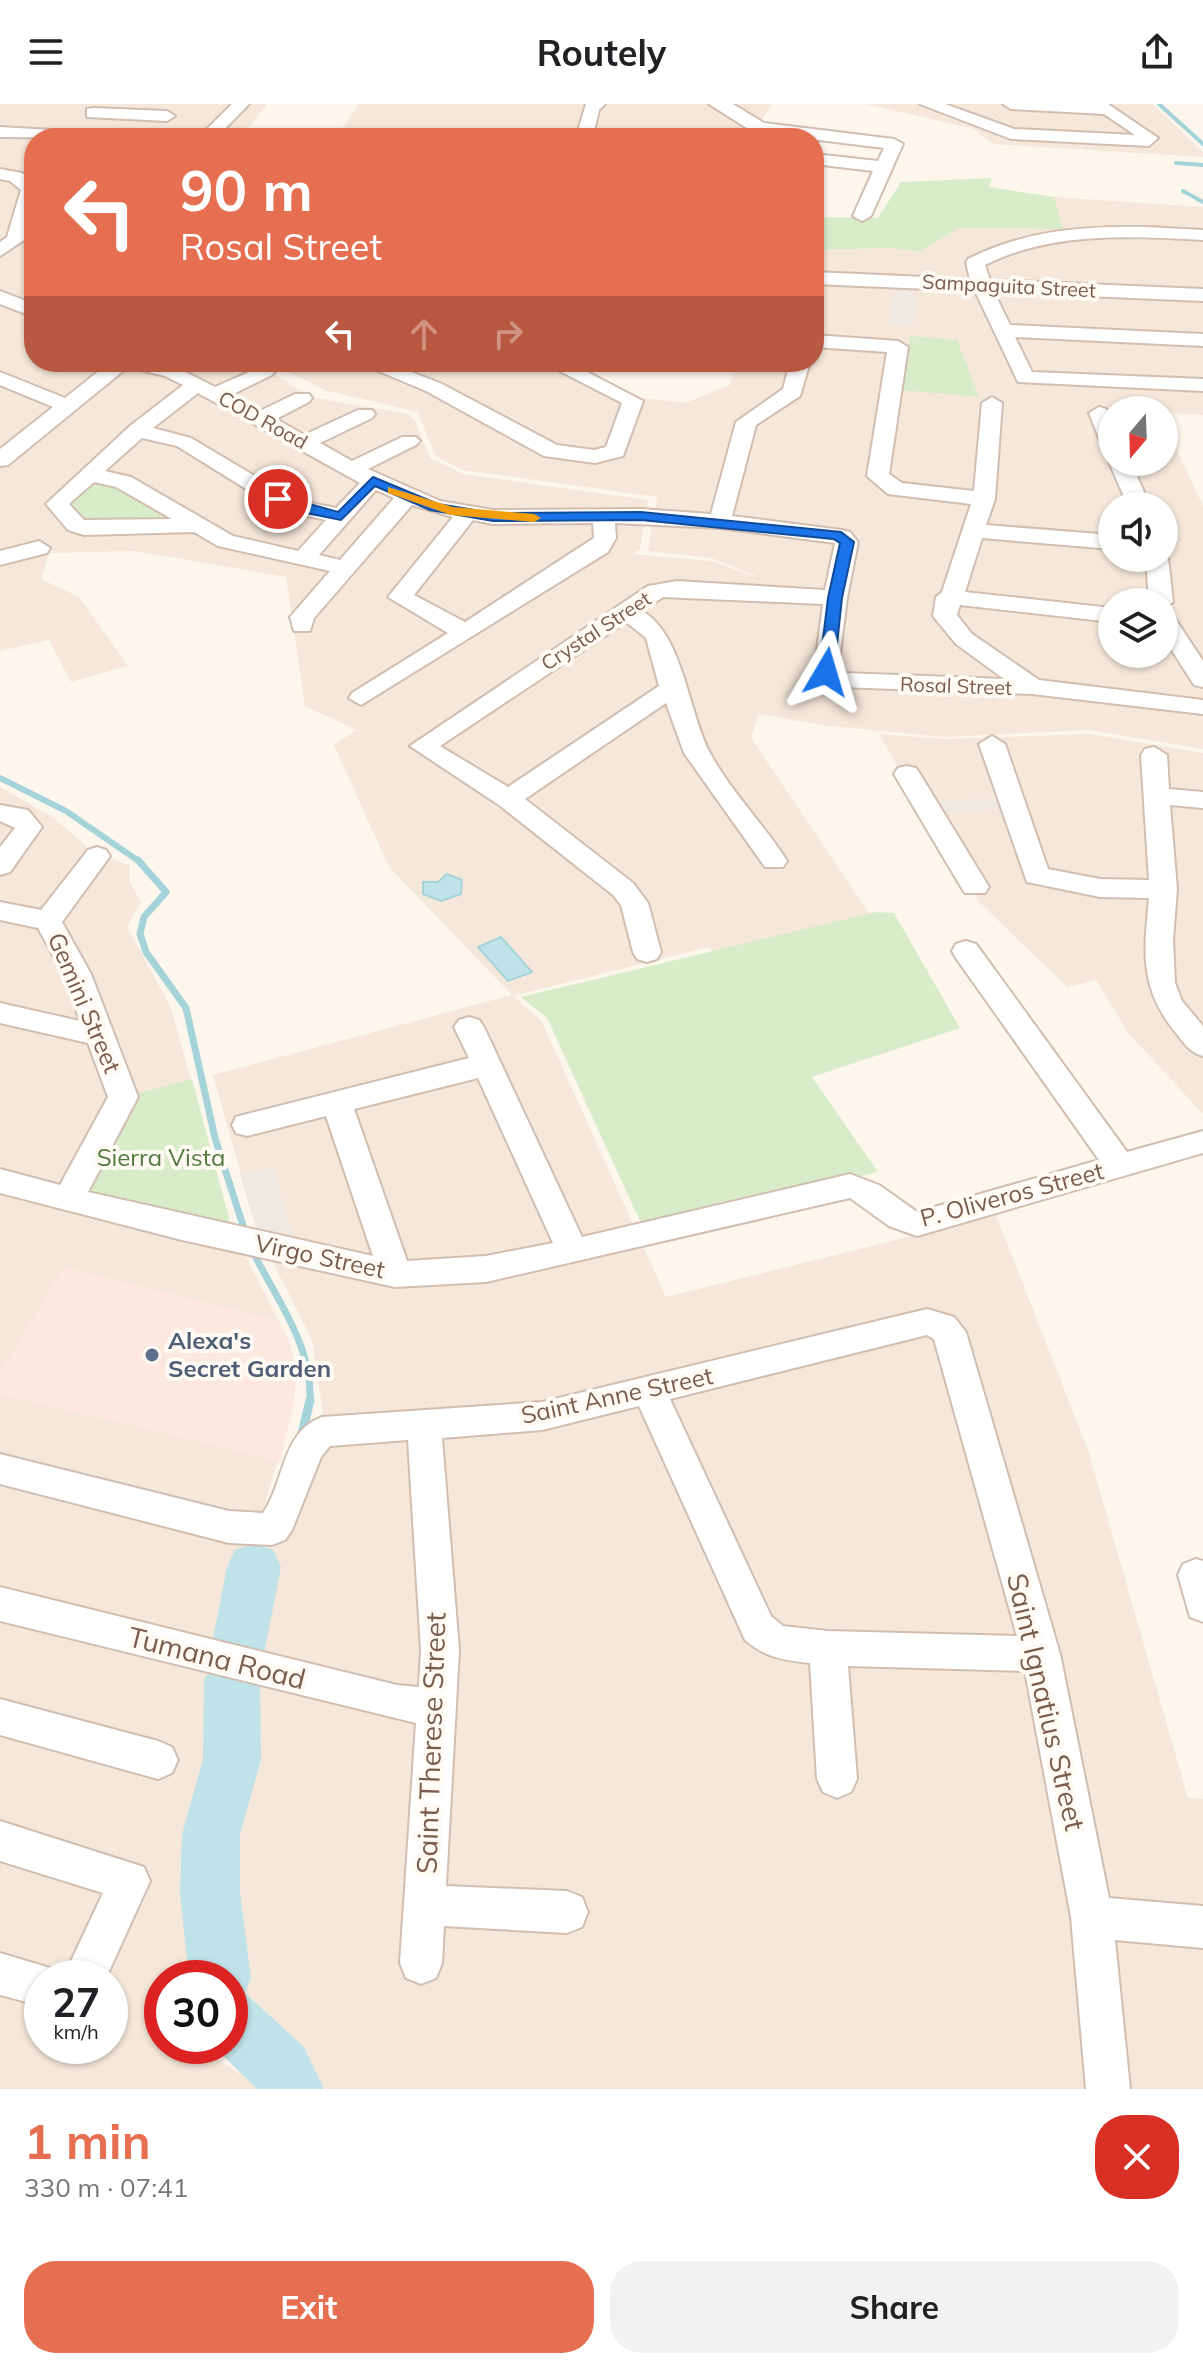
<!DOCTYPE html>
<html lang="en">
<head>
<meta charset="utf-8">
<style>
  :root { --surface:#fff; --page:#f2f2f2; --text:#202124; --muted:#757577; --accent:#e76f51 }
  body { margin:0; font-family:Mulish,sans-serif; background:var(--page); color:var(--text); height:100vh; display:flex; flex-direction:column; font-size:30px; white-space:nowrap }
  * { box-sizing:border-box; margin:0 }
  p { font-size:26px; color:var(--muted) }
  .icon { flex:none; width:44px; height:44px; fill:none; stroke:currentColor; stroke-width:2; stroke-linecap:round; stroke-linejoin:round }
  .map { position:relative; height:1985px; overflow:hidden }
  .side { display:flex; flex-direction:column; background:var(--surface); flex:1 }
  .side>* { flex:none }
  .hud { position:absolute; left:24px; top:24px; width:800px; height:244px; border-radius:32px; box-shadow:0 2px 6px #0004; background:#e76f51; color:#fff; overflow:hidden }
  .needle { width:52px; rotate:199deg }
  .tools { position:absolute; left:1098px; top:292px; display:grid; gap:16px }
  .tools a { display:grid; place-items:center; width:80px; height:80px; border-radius:50%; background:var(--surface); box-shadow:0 2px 6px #0004; font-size:40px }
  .speed { position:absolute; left:24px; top:1856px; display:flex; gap:16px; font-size:40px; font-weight:700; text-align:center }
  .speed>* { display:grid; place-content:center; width:104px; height:104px; border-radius:50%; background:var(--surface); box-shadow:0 2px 6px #0004; line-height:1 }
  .speed small { font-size:20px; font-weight:400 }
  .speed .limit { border:12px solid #d22; background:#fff; color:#111 }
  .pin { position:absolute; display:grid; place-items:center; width:68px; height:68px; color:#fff; margin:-34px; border:4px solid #fff; border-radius:50%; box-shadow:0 2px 8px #0007 }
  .me { position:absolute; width:88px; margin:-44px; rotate:7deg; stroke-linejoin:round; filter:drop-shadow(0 0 6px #0008) }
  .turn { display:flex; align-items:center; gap:28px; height:168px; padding:0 24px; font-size:36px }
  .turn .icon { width:104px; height:104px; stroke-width:2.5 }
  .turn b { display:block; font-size:56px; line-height:68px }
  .lanes { display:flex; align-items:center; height:76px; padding:0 24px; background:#0003; justify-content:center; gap:40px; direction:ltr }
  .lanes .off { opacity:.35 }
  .round { display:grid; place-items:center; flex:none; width:84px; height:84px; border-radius:32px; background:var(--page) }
  .head { display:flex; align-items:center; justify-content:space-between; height:136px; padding:0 24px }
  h1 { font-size:48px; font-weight:700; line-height:60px; color:var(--accent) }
  .primary-button { display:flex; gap:16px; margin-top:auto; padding:16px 24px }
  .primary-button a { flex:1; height:92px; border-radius:32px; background:var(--accent); color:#fff; font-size:32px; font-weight:700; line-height:92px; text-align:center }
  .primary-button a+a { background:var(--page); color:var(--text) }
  header { display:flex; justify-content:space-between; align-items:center; height:104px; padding:0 24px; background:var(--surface); font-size:36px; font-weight:700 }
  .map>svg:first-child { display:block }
  .residential { fill:#f5e8da; fill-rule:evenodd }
  .commercial { fill:#fde8e0 }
  .industrial { fill:#efe9e4 }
  .green { fill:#d8ecc9 }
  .water { fill:#bfe3e8; stroke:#a5d3da; stroke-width:2 }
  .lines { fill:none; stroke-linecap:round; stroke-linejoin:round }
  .stream-far3 { stroke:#a5d3da; stroke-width:4 }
  .stream-far2 { stroke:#a5d3da; stroke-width:6 }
  .stream-far1 { stroke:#a5d3da; stroke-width:7 }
  .stream { stroke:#a5d3da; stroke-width:9 }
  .river { fill:#bfe3e8; fill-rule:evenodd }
  .minor-casing { stroke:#d1beb0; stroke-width:4 }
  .minor { fill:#fff; fill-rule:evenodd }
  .route { fill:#1a73e8; stroke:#114b97; stroke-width:2 }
  .slow { fill:#f59e0b }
  .service-dot { fill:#5c6f8a; stroke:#fffaf3; stroke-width:3 }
  .labels { text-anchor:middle; stroke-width:8; stroke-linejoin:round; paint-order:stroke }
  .far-street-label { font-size:20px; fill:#7a5c4d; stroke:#fffaf3 }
  .street-label { font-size:24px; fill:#7a5c4d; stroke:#fffaf3 }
  .park-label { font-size:24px; fill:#537a41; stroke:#fffaf3 }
  .service-label { font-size:24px; font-weight:bold; fill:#4e5e75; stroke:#fffaf3; text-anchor:start }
  .near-street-label { font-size:28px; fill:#7a5c4d; stroke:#fffaf3 }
</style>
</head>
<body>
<header><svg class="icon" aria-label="menu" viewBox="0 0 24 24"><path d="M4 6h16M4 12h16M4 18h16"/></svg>Routely<svg class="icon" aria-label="share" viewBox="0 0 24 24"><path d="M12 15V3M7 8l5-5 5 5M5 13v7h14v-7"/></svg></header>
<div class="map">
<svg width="1203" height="1985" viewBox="0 0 1203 1985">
  <rect width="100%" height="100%" fill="#fdf6ec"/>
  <path class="residential" d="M 0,0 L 267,0 L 240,34 L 34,34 L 34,258 L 255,258 L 310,293 L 408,310 L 415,317 L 430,354 L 463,370 L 648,396 L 640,445 L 633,450 L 711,457 L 753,472 L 756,472 L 711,454 L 648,447 L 657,393 L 462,366 L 435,352 L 418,308 L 324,286 L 270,258 L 567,258 L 642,294 L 685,299 L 730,281 L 736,258 L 814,258 L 814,146 L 893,144 L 920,148 L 959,124 L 1062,125 L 1054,93 L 1203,103 L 1203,311 L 1112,306 L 1112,358 L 1164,358 L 1164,318 L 1203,402 L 1203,645 L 1088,626 L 946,633 L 828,622 L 758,610 L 751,634 L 884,831 L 754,912 L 709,843 L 513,892 L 541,916 L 666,1193 L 996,1111 L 1089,1349 L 1188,1694 L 1203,1695 L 1203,1985 L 305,1985 L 295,1964 L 235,1908 L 217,1756 L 248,1672 L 238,1583 L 276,1415 L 294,1365 L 323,1308 L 312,1236 L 257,1127 L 213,971 L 512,891 L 389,763 L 334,641 L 356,626 L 305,602 L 286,473 L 135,447 L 49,449 L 41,475 L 79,493 L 128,562 L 71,578 L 49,536 L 0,547 ZM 1112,402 L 1164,402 L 1164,454 L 1112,454 ZM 1112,498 L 1164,498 L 1164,550 L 1112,550 Z
    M 359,0 L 772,0 L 750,34 L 336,34 Z
    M 866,0 L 1153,0 L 1203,48 L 1203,53 L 993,40 L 971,24 Z
    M 879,630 L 947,635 L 1091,630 L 1203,649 L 1203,1010 L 1129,930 L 1096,876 L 1067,883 L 978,797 L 947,750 Z
    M 0,683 L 54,714 L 89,745 L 130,762 L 129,777 L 141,798 L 127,822 L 171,904 L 231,1122 L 0,1067 Z
    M 0,1088 L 243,1147 L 289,1237 L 296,1264 L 294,1301 L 237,1495 L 218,1589 L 228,1649 L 201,1725 L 199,1789 L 207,1874 L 162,1874 L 162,1942 L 213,1942 L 214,1953 L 263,1985 L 0,1985 ZM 42,1874 L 110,1874 L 110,1942 L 42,1942 Z"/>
  <path class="commercial" d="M 64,1163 L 279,1217 L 296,1264 L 294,1301 L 280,1357 L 0,1290 L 0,1269 Z"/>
  <path class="industrial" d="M 895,183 L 916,184 L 914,221 L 889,220 Z
    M 997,694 L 1000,705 L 936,708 L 930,698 Z
    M 273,1064 L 294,1136 L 257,1127 L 240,1071 Z"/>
  <path class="green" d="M 992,74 L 989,83 L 1054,93 L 1063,125 L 959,124 L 920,148 L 893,144 L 814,146 L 814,113 L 878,114 L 901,78 Z
    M 910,232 L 957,236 L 979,293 L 902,286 Z
    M 89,375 L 117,382 L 178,417 L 83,419 L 62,399 Z
    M 876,808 L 894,809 L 960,924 L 812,973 L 878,1068 L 644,1126 L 547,914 L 521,893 Z
    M 192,975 L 231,1122 L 83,1087 L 135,1000 L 136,990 Z"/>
  <path class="water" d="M 447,770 L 462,776 L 461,790 L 441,797 L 423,790 L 423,778 L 438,778 Z
    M 501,833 L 532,868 L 508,877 L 478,843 Z"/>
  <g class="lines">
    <path class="stream-far3" d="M 1159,0 L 1203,40
      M 1176,59 L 1203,61
      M 1183,87 L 1203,98"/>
    <path class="stream-far2" d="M 0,674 L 66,707 L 140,758"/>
    <path class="stream-far1" d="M 138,756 L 166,788 L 144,813 L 140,830 L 146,848 L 186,904 L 215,1034 L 246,1131
      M 252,1146 C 276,1195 313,1241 310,1298"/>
    <path class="stream" d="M 302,1330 L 310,1296
      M 254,1463 L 260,1434"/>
    <path class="river" d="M 254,1439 L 273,1446 L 281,1463 L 265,1545 L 254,1564 L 260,1576 L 261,1655 L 240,1731 L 240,1788 L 251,1874 L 245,1889 L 304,1943 L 324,1985 L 257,1985 L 213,1942 L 230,1942 L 230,1874 L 189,1874 L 180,1788 L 182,1731 L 203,1655 L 204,1576 L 216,1557 L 211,1545 L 227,1463 L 235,1446 Z"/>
    <defs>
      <path id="minor" d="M 232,0 L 249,0 L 216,34 L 198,34 Z
        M 586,0 L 605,0 L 599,6 L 594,27 L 586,32 L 578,27 Z
        M 709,0 L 733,0 L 764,19 L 894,35 L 903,40 L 871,112 L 862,117 L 853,112 L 873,67 L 814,60 L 814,50 L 878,57 L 884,44 L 753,28 Z
        M 920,0 L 945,0 L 1014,25 L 1135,31 L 1104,10 L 1011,5 L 1003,0 L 1108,0 L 1158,34 L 1149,42 L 1011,35 Z
        M 93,4 L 167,7 L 175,12 L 167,17 L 87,13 L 87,5 Z
        M 0,23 L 104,29 L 112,34 L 0,33 Z
        M 0,65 L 22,69 L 34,79 L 34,102 L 24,136 L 0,152 L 0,138 L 7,133 L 21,86 L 10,77 L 0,75 Z
        M 1147,123 L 1203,126 L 1203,136 C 1130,132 1052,127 985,161 L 990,176 L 1203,185 L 1203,197 L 994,188 L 1010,221 L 1203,230 L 1203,242 L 1015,233 L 1032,268 L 1203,275 L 1203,287 L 1018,278 L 975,187 L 814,180 L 814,168 L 970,175 L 966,159 L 968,155 C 1025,126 1084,122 1147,123 Z
        M 0,187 L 34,200 L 34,213 L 0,200 Z
        M 814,231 L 898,237 L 908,243 L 889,370 L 902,379 L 974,387 L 982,299 L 992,293 L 1002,299 L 995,395 L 986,421 L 1112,431 L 1112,445 L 982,434 L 965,488 L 1112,504 L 1112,518 L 960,501 L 957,511 L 972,530 L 1039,576 L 1203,596 L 1203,610 L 1032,590 L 839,583 L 814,568 L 823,500 L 663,493 L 642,507 C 682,529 688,605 709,647 C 729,686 764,720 787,757 L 783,763 L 765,763 L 684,649 L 666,599 L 525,695 L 633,779 L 648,799 L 661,848 L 657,855 L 647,858 L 637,855 L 633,848 L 621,801 L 613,791 L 499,701 L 410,642 L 648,482 L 677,477 L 825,486 L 835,439 L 720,424 L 615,419 L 616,434 L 608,448 L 361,601 L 349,594 L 352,589 L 448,529 L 388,493 L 453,413 L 412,401 L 314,514 L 310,527 L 294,527 L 290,513 L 330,467 L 218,442 L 194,428 L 84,431 L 68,426 L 46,400 L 130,322 L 183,281 L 165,272 L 128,263 L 8,361 L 0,362 L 0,345 L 53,303 L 0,281 L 0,268 L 65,294 L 110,258 L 172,261 L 215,283 L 265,261 L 272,263 L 275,267 L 272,271 L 231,291 L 260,307 L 295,290 L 309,290 L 312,294 L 309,298 L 276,315 L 304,331 L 358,306 L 372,306 L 375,310 L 372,314 L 320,339 L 352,357 L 402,333 L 416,333 L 420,337 L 416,341 L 368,365 L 440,397 L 493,406 L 641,405 L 711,410 L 736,318 L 783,285 L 790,258 L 810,258 L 800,292 L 756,321 L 732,412 L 842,426 L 850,428 L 858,438 L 847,494 L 838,565 L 844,569 L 1004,575 L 956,540 L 933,512 L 936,493 L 942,488 L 971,400 L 888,390 L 867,372 L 887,248 L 814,243 ZM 198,289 L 360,379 L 336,404 L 295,396 L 191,334 L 153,324 ZM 142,334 L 177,342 L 280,406 L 326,416 L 298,447 L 233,432 L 131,373 L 105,367 ZM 94,378 L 116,383 L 172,415 L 84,416 L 69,400 ZM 376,386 L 394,394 L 340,456 L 319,451 ZM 473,416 L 493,420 L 593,419 L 594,434 L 465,518 L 414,491 ZM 626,518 L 646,534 L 659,582 L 508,683 L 440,642 Z
        M 357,258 L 385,258 L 440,279 L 557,341 L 594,346 L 606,343 L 622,299 L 542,258 L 568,258 L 643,297 L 623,352 L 595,359 L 544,352 L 426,287 Z
        M 1099,303 L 1106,305 L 1112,315 L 1112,345 L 1101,339 L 1089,309 Z
        M 1112,354 L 1112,358 L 1131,358 L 1150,402 L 1128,402 L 1109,358 Z
        M 39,437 L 50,444 L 47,449 L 0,461 L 0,447 Z
        M 1164,449 L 1168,454 L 1173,498 L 1164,504 L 1164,498 L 1149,498 L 1146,454 L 1164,454 Z
        M 1164,508 L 1172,510 L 1203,557 L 1203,583 L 1194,581 L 1164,534 Z
        M 992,632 L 1005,640 L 1048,765 L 1100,775 L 1149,776 L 1141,651 L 1145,645 L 1154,643 L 1167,651 L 1169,685 L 1203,688 L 1203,704 L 1170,701 L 1177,785 L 1173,836 L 1175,879 L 1182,897 L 1203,922 L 1203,952 C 1190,949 1184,939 1176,929 C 1139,884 1144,849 1149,794 L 1100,793 L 1027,778 L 979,640 Z
        M 907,662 L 916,664 L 920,670 L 989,783 L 985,789 L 965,789 L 961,783 L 894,670 L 898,664 Z
        M 0,701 L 28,706 L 42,723 L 10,768 L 0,771 L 0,743 L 15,724 L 0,717 Z
        M 97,743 L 106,746 L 110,752 L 62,818 L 91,870 L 138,993 L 88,1088 L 373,1152 L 326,1012 L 247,1032 L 236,1029 L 232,1021 L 236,1013 L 247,1010 L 469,954 L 454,923 L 459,916 L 469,913 L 479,916 L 484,923 L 582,1133 L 850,1070 L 879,1081 L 917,1108 L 1099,1056 L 956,854 L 952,847 L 956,840 L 966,837 L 976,840 L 1127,1048 L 1203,1027 L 1203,1049 L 917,1132 L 889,1122 L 850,1094 L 486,1178 L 395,1183 L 182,1136 L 0,1089 L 0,1065 L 60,1081 L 108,993 L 88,939 L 0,919 L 0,899 L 80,917 L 63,870 L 38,824 L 0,816 L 0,798 L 41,806 L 88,746 ZM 478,974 L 553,1139 L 486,1152 L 407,1157 L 354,1005 Z
        M 927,1205 L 954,1213 L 966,1228 L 1060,1550 L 1109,1794 L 1203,1802 L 1203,1844 L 1115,1836 L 1130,1985 L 1086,1985 L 1071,1813 L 1025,1567 L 848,1562 L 857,1675 L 851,1688 L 837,1694 L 823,1688 L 817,1675 L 810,1559 C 783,1556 766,1554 745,1536 L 639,1302 L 542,1326 L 442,1334 L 459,1546 L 446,1782 L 567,1787 L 582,1793 L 588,1808 L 582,1823 L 567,1829 L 444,1822 L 442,1859 L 436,1874 L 421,1880 L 406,1874 L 400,1859 L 416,1619 L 0,1517 L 0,1483 L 397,1581 L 419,1583 L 421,1546 L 408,1336 L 330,1342 L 321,1353 L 292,1426 L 285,1436 L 272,1441 L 229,1439 L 0,1380 L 0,1350 L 229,1407 L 263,1409 C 285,1378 281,1328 322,1313 L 542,1298 ZM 927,1231 L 934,1235 L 1017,1532 L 828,1527 L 783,1522 L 771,1512 L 670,1295 Z
        M 1196,1455 L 1203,1457 L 1203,1518 L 1190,1513 L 1178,1471 L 1183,1460 Z
        M 0,1595 L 158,1637 L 172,1643 L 178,1656 L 172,1669 L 158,1675 L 0,1631 Z
        M 0,1717 L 144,1763 L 150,1777 L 106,1874 L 63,1874 L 103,1789 L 0,1757 Z
        M 0,1849 L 57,1866 L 60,1874 L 42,1874 L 42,1902 L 0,1891 Z"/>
    </defs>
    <use href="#minor" class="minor-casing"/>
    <use href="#minor" class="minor"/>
  </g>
  <path class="route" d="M 373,373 L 438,400 L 493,409 L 641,408 L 841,428 L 854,438 L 842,494 L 834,568 L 826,572 L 819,568 L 828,494 L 840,439 L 833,435 L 641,416 L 493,417 L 430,406 L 375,382 L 341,416 L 296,407 L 271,395 L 278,391 L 338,408 Z"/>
  <path class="slow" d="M 388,383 L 453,403 L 534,410 L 541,414 L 534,418 L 451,411 L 388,389 Z"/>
  <circle class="service-dot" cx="152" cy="1251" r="8"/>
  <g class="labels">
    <g class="far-street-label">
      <text transform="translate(1009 182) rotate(3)" y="7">Sampaguita Street</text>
      <text transform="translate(263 316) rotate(29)" y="7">COD Road</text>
      <text transform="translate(596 527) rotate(-33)" y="7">Crystal Street</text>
      <text transform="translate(956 582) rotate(2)" y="7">Rosal Street</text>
    </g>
    <g class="street-label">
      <text transform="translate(84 899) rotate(67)" y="8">Gemini Street</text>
      <text transform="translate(1012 1091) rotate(-15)" y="8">P. Oliveros Street</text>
      <text transform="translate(320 1153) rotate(12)" y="8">Virgo Street</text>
      <text transform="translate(617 1292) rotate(-12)" y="8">Saint Anne Street</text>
    </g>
    <g class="park-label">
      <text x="161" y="1062">Sierra Vista</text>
    </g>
    <g class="service-label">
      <text x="168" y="1245">Alexa's<tspan x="168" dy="28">Secret Garden</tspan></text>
    </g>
    <g class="near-street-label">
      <text transform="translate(217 1554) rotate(14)" y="10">Tumana Road</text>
      <text transform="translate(1046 1598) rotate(77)" y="10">Saint Ignatius Street</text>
      <text transform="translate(431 1639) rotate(-88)" y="10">Saint Therese Street</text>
    </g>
  </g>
</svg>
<div class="tools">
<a><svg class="needle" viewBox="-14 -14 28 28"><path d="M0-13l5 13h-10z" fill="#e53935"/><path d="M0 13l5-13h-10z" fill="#757577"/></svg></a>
<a><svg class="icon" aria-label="sound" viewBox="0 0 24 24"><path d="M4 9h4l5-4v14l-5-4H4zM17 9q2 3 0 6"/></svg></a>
<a><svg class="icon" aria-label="layers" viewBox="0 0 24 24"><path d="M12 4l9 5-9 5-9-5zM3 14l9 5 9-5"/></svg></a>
</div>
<div class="speed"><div>27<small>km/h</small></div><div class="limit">30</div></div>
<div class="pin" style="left:278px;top:395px;background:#d93025"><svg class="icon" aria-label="arrive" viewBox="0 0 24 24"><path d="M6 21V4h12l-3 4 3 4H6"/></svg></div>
<svg class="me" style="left:826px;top:568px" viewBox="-20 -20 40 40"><path d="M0-17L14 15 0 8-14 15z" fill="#1a73e8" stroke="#fff" stroke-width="4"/></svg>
<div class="hud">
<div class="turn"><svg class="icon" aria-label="left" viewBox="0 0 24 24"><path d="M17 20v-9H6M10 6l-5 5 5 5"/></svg><div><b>90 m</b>Rosal Street</div></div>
<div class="lanes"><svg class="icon" aria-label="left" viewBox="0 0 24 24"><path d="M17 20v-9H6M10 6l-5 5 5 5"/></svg><svg class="icon off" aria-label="ahead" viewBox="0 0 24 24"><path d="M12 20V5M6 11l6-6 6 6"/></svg><svg class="icon off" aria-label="right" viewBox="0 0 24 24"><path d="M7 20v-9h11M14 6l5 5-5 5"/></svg></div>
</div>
</div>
<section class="side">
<div class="head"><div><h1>1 min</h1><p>330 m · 07:41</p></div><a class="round" style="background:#d93025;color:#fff"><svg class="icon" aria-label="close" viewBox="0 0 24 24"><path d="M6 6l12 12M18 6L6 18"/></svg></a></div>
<div class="primary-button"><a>Exit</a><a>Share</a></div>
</section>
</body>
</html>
